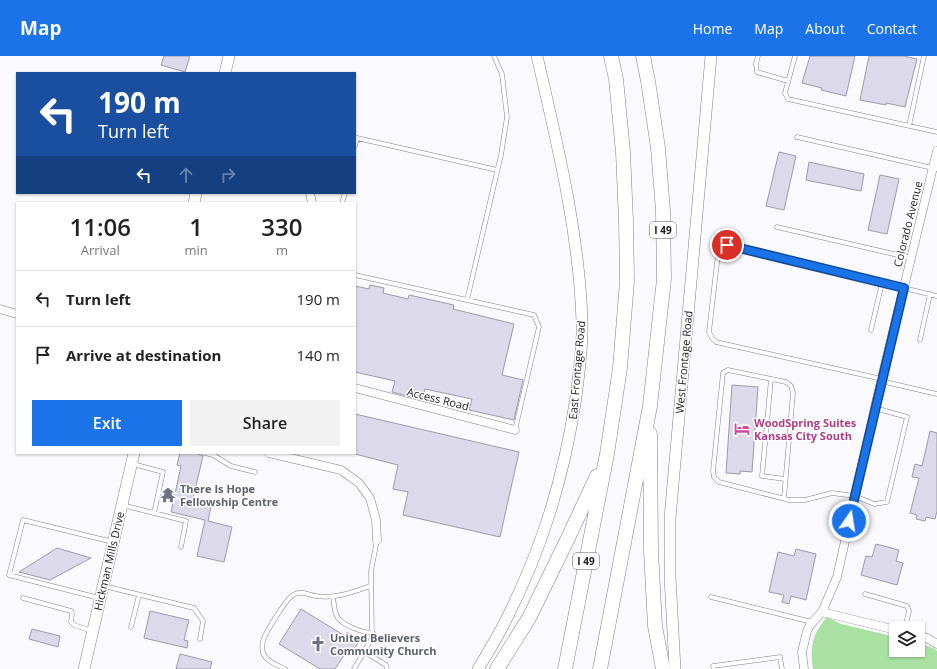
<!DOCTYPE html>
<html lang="en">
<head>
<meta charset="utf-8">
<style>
  :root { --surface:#fff; --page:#f2f2f2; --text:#222; --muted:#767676; --line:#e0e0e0; --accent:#1a73e8 }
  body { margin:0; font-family:"Open Sans",sans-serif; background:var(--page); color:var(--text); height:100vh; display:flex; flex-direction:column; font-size:15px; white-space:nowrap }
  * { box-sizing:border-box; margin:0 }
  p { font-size:13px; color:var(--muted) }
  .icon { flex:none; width:22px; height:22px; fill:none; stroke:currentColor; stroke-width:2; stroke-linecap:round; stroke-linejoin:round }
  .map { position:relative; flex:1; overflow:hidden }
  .sheet { position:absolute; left:16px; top:146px; width:340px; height:252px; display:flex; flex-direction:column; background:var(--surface); border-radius:0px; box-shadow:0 1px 3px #0004 }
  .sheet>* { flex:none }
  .banner { position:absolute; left:16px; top:16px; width:340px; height:122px; border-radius:0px; box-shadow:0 1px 3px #0004; background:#1a4fa0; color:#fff; overflow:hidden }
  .fabs { position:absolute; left:889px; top:565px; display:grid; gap:8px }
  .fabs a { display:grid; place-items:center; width:36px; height:36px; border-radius:0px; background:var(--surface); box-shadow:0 1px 3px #0004; font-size:20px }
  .pin { position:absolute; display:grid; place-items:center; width:34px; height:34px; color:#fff; margin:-17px; border:2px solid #fff; border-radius:50%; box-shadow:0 1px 4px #0007 }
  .me { position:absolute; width:44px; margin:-22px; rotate:13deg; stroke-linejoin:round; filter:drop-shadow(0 0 3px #0008) }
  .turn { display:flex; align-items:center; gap:14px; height:84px; padding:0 16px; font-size:18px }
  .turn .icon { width:52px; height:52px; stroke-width:2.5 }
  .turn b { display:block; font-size:28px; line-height:34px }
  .lanes { display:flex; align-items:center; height:38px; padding:0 16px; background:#0003; justify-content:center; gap:20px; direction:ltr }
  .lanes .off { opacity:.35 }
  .eta { display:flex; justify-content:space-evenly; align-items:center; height:68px; text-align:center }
  .eta b { font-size:24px; font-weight:600; line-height:28px }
  .primary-button { display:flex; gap:8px; margin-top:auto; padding:8px 16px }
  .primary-button a { flex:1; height:46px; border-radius:0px; background:var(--accent); color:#fff; font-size:16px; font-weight:600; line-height:46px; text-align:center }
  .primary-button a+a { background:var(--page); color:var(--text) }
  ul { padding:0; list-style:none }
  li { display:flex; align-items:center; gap:12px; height:56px; padding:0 16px; border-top:1px solid var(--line) }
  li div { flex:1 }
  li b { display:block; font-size:15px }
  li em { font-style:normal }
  header { display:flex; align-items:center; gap:24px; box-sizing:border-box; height:56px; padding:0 20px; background:var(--accent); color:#fff }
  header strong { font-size:19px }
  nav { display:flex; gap:22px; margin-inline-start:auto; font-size:14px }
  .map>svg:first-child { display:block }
  .green { fill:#a9e1a3 }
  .building { fill:#dcdaea; stroke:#9c9aaa }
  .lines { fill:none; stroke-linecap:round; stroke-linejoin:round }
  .lane-casing { stroke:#807e8d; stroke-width:5 }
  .street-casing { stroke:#807e8d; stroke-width:9 }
  .secondary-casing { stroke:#807e8d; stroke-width:12 }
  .highway-casing { stroke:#807e8d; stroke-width:15 }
  .lane { stroke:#fff; stroke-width:4 }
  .street { stroke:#fff; stroke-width:8 }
  .secondary { stroke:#fff; stroke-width:11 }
  .highway { stroke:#fff; stroke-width:14 }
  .route-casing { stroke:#114b97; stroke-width:10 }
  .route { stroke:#1a73e8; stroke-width:7 }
  .labels { text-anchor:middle; stroke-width:3; stroke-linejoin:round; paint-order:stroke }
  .shield { fill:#fff; stroke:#5d5d61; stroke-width:1 }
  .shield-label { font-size:10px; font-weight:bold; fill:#18171d }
  .street-label { font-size:11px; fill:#18171d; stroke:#fff }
  .hotel-label { font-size:11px; font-weight:bold; fill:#b23c85; stroke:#fff; text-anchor:start }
  .worship-label { font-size:11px; font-weight:bold; fill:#5b616d; stroke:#fff; text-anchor:start }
</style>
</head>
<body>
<header>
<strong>Map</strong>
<nav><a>Home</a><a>Map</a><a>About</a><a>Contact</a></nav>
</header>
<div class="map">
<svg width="937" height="613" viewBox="0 0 937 613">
  <rect width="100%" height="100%" fill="#faf9fd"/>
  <path class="green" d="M 827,561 L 841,568 L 896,581 L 896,594 L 918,594 L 918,586 L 935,593 L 937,595 L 937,613 L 813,613 C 810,590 812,579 827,561 Z"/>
  <path class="building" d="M 164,0 L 190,0 L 185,16 L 161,9 Z
    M 810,0 L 855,0 L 846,40 L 821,34 L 822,32 L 802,27 Z
    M 869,0 L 904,0 L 917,3 L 905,51 L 886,47 L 886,49 L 860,44 Z
    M 779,96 L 796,100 L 784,154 L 766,150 Z
    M 809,106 L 864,118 L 861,135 L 806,124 Z
    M 880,119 L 899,123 L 887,178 L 868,174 Z
    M 370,229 L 384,232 L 383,237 L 408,243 L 409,239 L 454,249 L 453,253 L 514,268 L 502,319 L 523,324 L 514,364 L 469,354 L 472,343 L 425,333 L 422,344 L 392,336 L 395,325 L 355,316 L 355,230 L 369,233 Z
    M 732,329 L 758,331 L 752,416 L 740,415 L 740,418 L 726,417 Z
    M 355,358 L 519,396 L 500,481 L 403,459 L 408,436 L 393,433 L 398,409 L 355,398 Z
    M 930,375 L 937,377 L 937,455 L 935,463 L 926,461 L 925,465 L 916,463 L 917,459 L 910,457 L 919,422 L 912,421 L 915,408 L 922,410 Z
    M 180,397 L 196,397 L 203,400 L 193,442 L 212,446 L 208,465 L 232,471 L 224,506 L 197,500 L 205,464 L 171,456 L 181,410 L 177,409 Z
    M 876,488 L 899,494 L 896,505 L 903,507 L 897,529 L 861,519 L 866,500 L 872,501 Z
    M 57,492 L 91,502 L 50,524 L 19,516 Z
    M 796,493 L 816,498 L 806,544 L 791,540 L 789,548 L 782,546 L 784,539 L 769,536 L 778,496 L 794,500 Z
    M 301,553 L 345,580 L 347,576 L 360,584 L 352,596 L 348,593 L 335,613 L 320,613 L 279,588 Z
    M 150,555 L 189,564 L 184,584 L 188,585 L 187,592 L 144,582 Z
    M 32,573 L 60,580 L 58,591 L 29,583 Z
    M 180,598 L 212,606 L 210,613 L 176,613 Z"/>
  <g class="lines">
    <defs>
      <path id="lane" d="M 758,0 L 756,8 L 757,16 L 788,25
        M 795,0 L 785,37 L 788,43 L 937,76
        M 909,70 L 924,0
        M 797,81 L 937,113
        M 355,90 L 357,82 L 497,114
        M 342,147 L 345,137
        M 777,171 L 911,202
        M 355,219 L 534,259 L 539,271 L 515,374
        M 467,244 L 501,99 L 507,61 L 502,18 L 494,0
        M 871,274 L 882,227
        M 920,284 L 930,238
        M 771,323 L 762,420 L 785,423
        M 882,323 L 716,286 L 712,282 L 709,276 L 718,198 L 721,190 L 727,189 L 937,240
        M 881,325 L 937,338
        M 205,397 L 213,399 L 231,410 L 255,416
        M 133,408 L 163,416 L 154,457
        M 784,442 L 793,337 L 791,330 L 786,326 L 728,314 L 723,317 L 713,415 L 714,421 L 719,426 L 789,444 L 805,444 L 832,437 L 855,440 L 874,448 L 887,446 L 907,361 L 875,352
        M 122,449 L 186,465 L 181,491
        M 104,530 L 194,552 L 203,565 L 200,583
        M 865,538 L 907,550 L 909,555 L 905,572
        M 333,541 C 334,547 334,557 338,562 C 344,570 364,577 373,577
        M 711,541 L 812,566
        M 23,542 L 71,555 L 72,558 L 71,566 L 74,569 L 92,575
        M 99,542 L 9,519 L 23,464 L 113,486
        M 131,571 L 139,539
        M 365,596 L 386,609 L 387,613
        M 285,613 C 277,609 266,605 263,597 C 262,593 262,589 263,585 C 265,577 287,542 293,539 C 300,534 309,539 316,540 C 335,543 353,536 370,530
        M 354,613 L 372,582 L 371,515 L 377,484
        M 714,613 L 713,610 L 780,601 L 782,613"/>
      <path id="street" d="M 310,137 L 312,147
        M 0,253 L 17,258
        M 355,332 L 515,374
        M 269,397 L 341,414 L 359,427 L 370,442 L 376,464 L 377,484
        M 822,556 L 896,574
        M 918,579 L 925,581 L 937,588
        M 804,613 L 802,596 L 807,575 L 810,569 L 822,556 L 837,521 L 878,338 L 937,95"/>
      <path id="secondary" d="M 225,17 L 229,0
        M 194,147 L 196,137
        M 84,613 L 134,397
        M 478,613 C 487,598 497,582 505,566 C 542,493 564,422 576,341 C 579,318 583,289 582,265 C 579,175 557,87 537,0
        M 675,613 L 670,521 L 670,462 L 711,0"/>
      <path id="highway" d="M 650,378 L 651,495 L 655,570 L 663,613
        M 497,613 L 529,562 L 569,480 L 597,420
        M 565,613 L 607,398 L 620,312 L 627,225 L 626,165 L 623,96 L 616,23 L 611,0
        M 600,613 L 650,350 L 664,223 L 663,155 L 658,92 L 648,25 L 643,0"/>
    </defs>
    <use href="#lane" class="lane-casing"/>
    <use href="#street" class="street-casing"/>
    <use href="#secondary" class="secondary-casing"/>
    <use href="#highway" class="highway-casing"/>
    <use href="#lane" class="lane"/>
    <use href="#street" class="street"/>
    <use href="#secondary" class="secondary"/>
    <use href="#highway" class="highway"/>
  </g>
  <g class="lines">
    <defs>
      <path id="route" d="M 727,189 L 904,232 L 849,465"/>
    </defs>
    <use href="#route" class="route-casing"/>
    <use href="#route" class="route"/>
  </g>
  <defs>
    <symbol id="hotel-bare" viewBox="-9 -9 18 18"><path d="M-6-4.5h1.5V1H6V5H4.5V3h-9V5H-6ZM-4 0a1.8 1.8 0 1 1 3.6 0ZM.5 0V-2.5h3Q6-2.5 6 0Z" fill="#d1479c" stroke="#fff" stroke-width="2.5" paint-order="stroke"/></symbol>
    <symbol id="temple-bare" viewBox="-9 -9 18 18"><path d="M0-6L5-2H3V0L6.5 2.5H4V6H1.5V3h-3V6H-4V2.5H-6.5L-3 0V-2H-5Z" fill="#6b7280" stroke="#fff" stroke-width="2.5" paint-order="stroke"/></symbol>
    <symbol id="church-bare" viewBox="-9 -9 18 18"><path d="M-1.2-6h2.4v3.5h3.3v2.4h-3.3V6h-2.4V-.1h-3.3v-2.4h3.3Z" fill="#6b7280" stroke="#fff" stroke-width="2.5" paint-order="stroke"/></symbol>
  </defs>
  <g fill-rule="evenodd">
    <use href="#hotel-bare" x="731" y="362" width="22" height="22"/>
    <use href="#temple-bare" x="157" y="428" width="22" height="22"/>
    <use href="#church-bare" x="307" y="577" width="22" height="22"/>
  </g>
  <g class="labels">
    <g class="shield">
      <rect x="650" y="166" width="26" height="16" rx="3"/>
      <rect x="573" y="497" width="26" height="16" rx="3"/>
    </g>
    <g class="shield-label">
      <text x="663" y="178">I 49</text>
      <text x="586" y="509">I 49</text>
    </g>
    <g class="street-label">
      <text transform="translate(908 168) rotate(-76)" y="4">Colorado Avenue</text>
      <text transform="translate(684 306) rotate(-85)" y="4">West Frontage Road</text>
      <text transform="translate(577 314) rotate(-85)" y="4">East Frontage Road</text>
      <text transform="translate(438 343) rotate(14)" y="4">Access Road</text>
      <text transform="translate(109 505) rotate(-77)" y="4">Hickman Mills Drive</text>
    </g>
    <g class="hotel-label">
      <text x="754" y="371">WoodSpring Suites<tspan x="754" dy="13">Kansas City South</tspan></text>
    </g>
    <g class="worship-label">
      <text x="180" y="437">There Is Hope<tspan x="180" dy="13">Fellowship Centre</tspan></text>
      <text x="330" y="586">United Believers<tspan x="330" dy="13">Community Church</tspan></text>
    </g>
  </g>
</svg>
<div class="fabs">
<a><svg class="icon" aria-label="layers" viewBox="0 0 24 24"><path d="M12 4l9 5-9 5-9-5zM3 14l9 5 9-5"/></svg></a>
</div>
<div class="pin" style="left:727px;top:189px;background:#d93025"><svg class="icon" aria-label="arrive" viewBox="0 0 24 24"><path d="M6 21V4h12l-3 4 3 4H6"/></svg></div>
<svg class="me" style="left:849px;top:465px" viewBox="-20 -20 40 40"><circle r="17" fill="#1a73e8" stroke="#fff" stroke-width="3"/><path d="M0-11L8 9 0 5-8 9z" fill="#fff"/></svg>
<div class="banner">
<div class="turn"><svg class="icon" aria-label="left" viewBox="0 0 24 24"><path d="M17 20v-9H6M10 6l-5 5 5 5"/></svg><div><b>190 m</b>Turn left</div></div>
<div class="lanes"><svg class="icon" aria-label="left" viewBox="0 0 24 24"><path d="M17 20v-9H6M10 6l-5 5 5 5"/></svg><svg class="icon off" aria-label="ahead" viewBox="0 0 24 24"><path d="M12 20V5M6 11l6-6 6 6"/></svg><svg class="icon off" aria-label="right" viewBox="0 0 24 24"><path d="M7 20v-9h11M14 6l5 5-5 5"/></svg></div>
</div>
<section class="sheet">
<div class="eta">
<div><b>11:06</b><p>Arrival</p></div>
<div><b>1</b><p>min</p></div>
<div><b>330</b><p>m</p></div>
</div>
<ul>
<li><svg class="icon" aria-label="left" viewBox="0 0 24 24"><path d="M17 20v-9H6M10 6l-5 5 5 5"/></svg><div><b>Turn left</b></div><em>190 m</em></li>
<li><svg class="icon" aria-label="arrive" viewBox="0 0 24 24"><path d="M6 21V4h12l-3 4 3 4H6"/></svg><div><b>Arrive at destination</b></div><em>140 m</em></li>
</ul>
<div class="primary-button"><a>Exit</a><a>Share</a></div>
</section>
</div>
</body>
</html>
